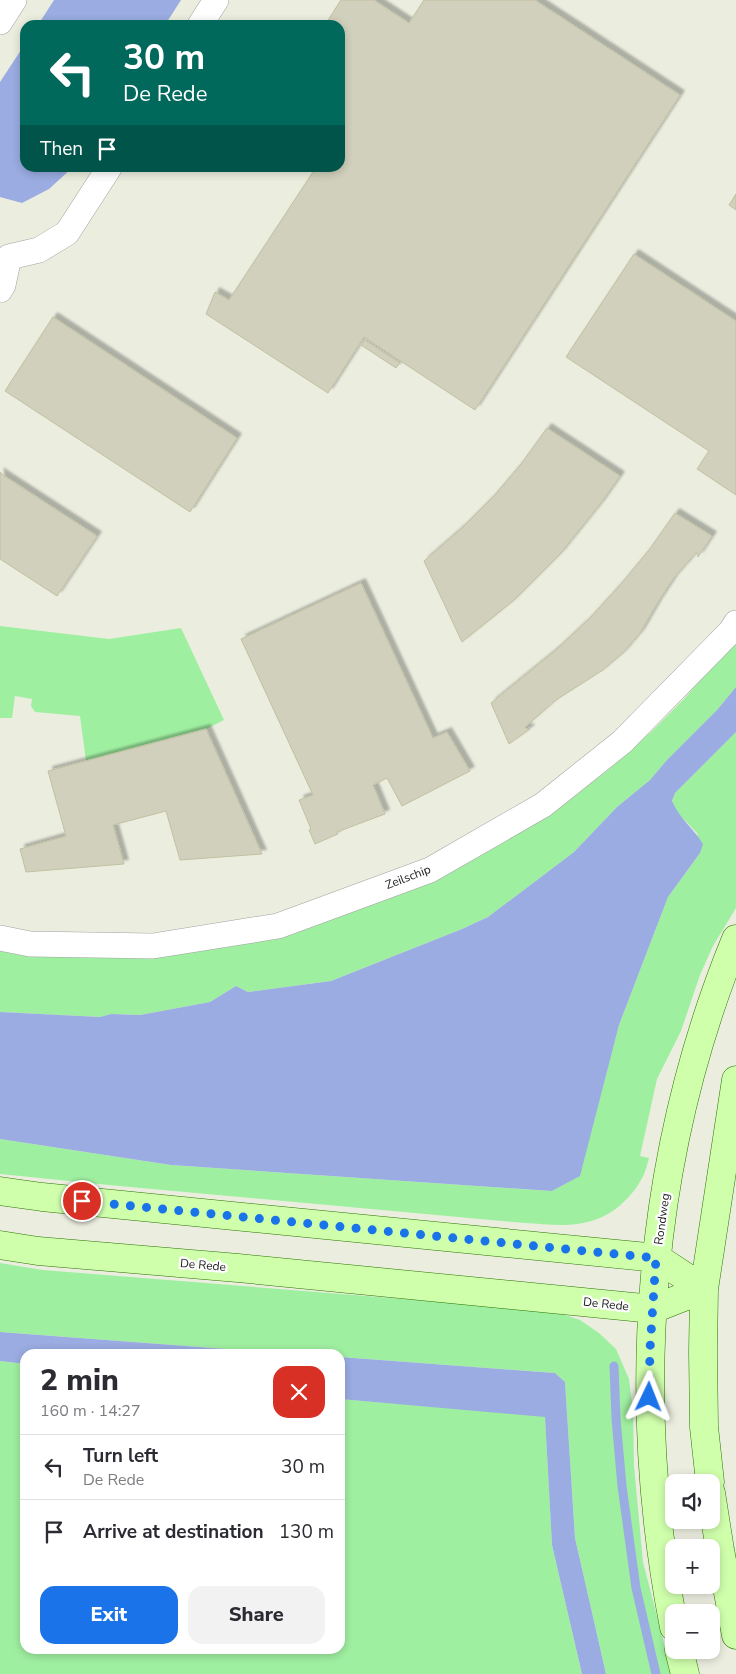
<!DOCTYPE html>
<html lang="en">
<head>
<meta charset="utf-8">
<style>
  :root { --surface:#fff; --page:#f2f2f3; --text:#2b2b33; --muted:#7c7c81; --line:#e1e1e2; --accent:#1a73e8 }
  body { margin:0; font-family:"Nunito Sans",sans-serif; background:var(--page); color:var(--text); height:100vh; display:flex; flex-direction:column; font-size:19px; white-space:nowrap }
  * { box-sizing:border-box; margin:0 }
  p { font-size:16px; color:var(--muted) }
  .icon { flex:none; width:28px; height:28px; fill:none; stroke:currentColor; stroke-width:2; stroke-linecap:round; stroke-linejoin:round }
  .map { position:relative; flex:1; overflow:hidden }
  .drawer { position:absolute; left:20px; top:1349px; width:325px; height:305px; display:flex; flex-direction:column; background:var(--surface); border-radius:15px; box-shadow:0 2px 8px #0003 }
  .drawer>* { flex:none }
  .top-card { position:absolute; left:20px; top:20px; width:325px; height:152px; border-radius:15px; box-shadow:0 2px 8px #0003; background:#00695c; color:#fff; overflow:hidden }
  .fabs { position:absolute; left:665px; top:1474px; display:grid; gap:10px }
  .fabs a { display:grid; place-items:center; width:55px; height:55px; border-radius:10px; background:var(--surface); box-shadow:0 2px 8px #0003; font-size:25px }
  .pin { position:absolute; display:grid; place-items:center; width:42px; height:42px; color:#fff; margin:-21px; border:2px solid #fff; border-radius:50%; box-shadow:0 1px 5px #0007 }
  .me { position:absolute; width:55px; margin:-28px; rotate:2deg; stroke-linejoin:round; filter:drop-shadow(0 0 4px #0008) }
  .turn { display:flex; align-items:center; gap:18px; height:105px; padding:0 20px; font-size:22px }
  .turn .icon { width:65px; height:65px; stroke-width:2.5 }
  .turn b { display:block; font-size:35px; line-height:42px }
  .then { display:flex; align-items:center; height:48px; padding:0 20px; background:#0003; gap:10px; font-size:19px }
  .round { display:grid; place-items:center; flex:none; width:52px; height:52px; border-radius:15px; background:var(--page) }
  .overview { display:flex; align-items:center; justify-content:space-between; height:85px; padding:0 20px }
  h1 { font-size:30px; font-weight:800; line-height:38px }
  .primary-button { display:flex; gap:10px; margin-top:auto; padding:10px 20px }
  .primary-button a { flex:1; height:58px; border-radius:15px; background:var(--accent); color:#fff; font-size:20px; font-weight:800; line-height:58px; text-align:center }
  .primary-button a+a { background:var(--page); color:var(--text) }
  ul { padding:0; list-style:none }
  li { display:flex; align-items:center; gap:15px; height:65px; padding:0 20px; border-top:1px solid var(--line) }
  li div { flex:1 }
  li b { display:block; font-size:19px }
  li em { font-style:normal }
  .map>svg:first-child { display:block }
  .grass { fill:#9fefa1 }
  .water { fill:#9aace1 }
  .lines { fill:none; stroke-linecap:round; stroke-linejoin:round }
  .stream { stroke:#9aace1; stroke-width:9 }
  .building { fill:#d1d0bc; stroke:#c1c0a0; filter:url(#shadow) }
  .minor-casing { stroke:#a2a2a2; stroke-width:26 }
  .secondary-casing { stroke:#2b7400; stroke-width:29 }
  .minor { stroke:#fff; stroke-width:25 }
  .secondary { stroke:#d0ffac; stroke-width:28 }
  .route { stroke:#1a73e8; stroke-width:9; stroke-dasharray:0 16.2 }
  .labels { text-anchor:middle; stroke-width:4.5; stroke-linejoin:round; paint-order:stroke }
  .street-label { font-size:12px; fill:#1b1b1b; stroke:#fff }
</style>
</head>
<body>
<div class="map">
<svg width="736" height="1674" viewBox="0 0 736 1674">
  <defs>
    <filter id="shadow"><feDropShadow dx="4.5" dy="-4.5" stdDeviation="1" flood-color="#0004"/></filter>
  </defs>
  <rect width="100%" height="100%" fill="#ebeedf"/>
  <path class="grass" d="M 0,626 L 109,639 L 181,628 L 224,720 L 206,729 L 86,761 L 80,716 L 35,712 L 31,706 L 32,699 L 15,696 L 12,718 L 0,718 Z
    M 736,639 L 736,687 L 717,710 L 666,761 L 650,780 L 617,807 L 574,852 L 488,917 L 462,929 L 331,981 L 248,992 L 236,986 L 210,1002 L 140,1015 L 111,1014 L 100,1017 L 0,1012 L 0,950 L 123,954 L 436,877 L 489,851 L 554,811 L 604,773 L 651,732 L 684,699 Z
    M 736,732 L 736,908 L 713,946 L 700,975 L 681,1031 L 657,1079 L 640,1156 L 649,1158 C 647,1165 645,1174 641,1180 C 629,1201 608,1219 583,1223 C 564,1227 544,1224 525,1223 L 119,1186 L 0,1174 L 0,1139 L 171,1165 L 552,1191 L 579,1176 L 619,1025 L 668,897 L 700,853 L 697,833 L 675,810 L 672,802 L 675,793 Z
    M 0,1263 L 43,1270 L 553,1311 L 580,1320 L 599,1333 L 616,1349 L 629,1379 L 633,1411 L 634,1466 L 643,1562 L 672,1674 L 606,1674 L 575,1538 L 565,1382 L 555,1373 L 340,1357 L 340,1354 L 294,1354 L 0,1332 Z
    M 0,1361 L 25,1364 L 25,1649 L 340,1649 L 340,1399 L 545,1416 L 552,1545 L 582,1674 L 0,1674 Z"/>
  <path class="water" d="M 54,0 L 181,0 L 165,25 L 38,25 Z
    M 25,44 L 25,168 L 72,168 L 49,189 L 22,203 L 0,197 L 0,82 Z
    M 736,687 L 736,732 L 675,793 L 672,801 C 679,818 694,829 703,844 L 700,853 L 668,897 L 619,1025 L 580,1176 L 552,1191 L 171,1165 L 0,1139 L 0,1012 L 100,1017 L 111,1014 L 140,1015 L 210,1002 L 236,986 L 248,992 L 331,981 L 462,929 L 488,917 L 574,852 L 617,807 L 650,780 L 666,761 L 717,710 Z
    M 0,1332 L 278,1353 L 294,1354 L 25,1354 L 25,1364 L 0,1361 Z
    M 340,1357 L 555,1373 L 565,1382 L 575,1538 L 606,1674 L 582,1674 L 552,1545 L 545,1417 L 340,1399 Z"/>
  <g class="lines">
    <path class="stream" d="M 614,1366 L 616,1419 L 622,1486 L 636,1588 L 656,1674"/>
  </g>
  <path class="building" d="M 341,0 L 374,0 L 409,23 L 424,0 L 535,0 L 680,95 L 475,410 L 364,337 L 328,393 L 206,314 L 215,292 L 229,300 L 313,172 L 306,168 L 340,168 L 340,25 L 325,25 Z
    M 736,194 L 736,210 L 729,205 Z
    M 634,254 L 736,321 L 736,495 L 697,469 L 709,451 L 566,357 Z
    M 53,317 L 237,438 L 190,512 L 5,391 Z
    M 365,340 L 400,363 L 396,368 L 361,345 Z
    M 547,428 L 620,476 L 601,503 L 560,554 L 513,601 L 462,642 L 424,561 L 462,528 L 493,497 L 521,464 Z
    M 0,472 L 3,475 L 97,536 L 57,596 L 0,559 Z
    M 675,513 L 712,536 L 698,557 L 698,554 L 696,553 L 673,579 L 658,602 L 640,633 L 623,653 L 603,670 L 556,700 L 525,727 L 527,729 L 529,728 L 530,729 L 509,744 L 491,703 L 556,650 L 589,619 L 620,585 L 649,550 Z
    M 361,583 L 433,738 L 447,732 L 470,771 L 402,806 L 387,778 L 373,785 L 385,814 L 337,832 L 338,834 L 315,844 L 309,830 L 311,829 L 299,800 L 313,795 L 241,639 Z
    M 206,729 L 262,854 L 180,860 L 166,811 L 113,825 L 124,864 L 26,872 L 20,849 L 66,836 L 48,771 Z"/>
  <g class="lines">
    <defs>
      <path id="minor" d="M 0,22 L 14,0
        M 200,25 L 216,0
        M 0,290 L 3,285 L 9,257 L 39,250 L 67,233 L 109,168
        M 0,938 L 30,944 L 153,946 L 278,926 L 430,870 L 543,805 L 622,742 L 731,631 L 736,623"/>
      <path id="secondary" d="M 0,1191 L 42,1197 L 657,1258 L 704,1289
        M 0,1245 L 38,1251 L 238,1268 L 653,1309 L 704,1289
        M 710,1482 L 704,1427 L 703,1352 L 704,1289 L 736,1080
        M 711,1493 L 720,1550 L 736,1635
        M 674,1627 C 629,1397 647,1156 736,939
        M 679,1650 L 685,1674"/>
    </defs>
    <use href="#minor" class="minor-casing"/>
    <use href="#secondary" class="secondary-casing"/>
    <use href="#minor" class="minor"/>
    <use href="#secondary" class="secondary"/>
  </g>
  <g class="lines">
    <path class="route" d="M 82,1201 L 656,1258 L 650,1349 L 649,1397"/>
  </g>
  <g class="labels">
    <g class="street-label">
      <text transform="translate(408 877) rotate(-21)" y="4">Zeilschip</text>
      <text transform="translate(662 1219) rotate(-82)" y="4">Rondweg</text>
      <text transform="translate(203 1265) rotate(5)" y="4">De Rede</text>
      <text transform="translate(606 1304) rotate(6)" y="4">De Rede</text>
    </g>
  </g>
</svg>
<div class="fabs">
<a><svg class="icon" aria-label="sound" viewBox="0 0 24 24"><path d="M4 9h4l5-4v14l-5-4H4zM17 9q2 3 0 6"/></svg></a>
<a>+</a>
<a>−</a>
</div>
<div class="pin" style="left:82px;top:1201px;background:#d93025"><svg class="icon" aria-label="arrive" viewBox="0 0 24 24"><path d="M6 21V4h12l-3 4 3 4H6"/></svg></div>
<svg class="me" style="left:649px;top:1397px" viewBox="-20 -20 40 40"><path d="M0-17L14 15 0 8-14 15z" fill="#1a73e8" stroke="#fff" stroke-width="4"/></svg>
<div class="top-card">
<div class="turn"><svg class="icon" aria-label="left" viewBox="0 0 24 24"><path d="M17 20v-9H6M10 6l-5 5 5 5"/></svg><div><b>30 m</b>De Rede</div></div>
<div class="then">Then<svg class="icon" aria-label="arrive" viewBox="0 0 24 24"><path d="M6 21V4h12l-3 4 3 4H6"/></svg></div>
</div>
<section class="drawer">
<div class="overview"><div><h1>2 min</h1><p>160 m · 14:27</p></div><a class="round" style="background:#d93025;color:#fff"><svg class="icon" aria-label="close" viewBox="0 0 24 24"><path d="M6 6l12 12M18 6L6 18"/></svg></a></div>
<ul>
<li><svg class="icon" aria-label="left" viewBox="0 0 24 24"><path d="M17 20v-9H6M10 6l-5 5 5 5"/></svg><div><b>Turn left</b><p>De Rede</p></div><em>30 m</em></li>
<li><svg class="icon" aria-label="arrive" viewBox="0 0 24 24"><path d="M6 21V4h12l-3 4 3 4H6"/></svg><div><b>Arrive at destination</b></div><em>130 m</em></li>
</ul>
<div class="primary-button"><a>Exit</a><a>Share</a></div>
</section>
</div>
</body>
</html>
